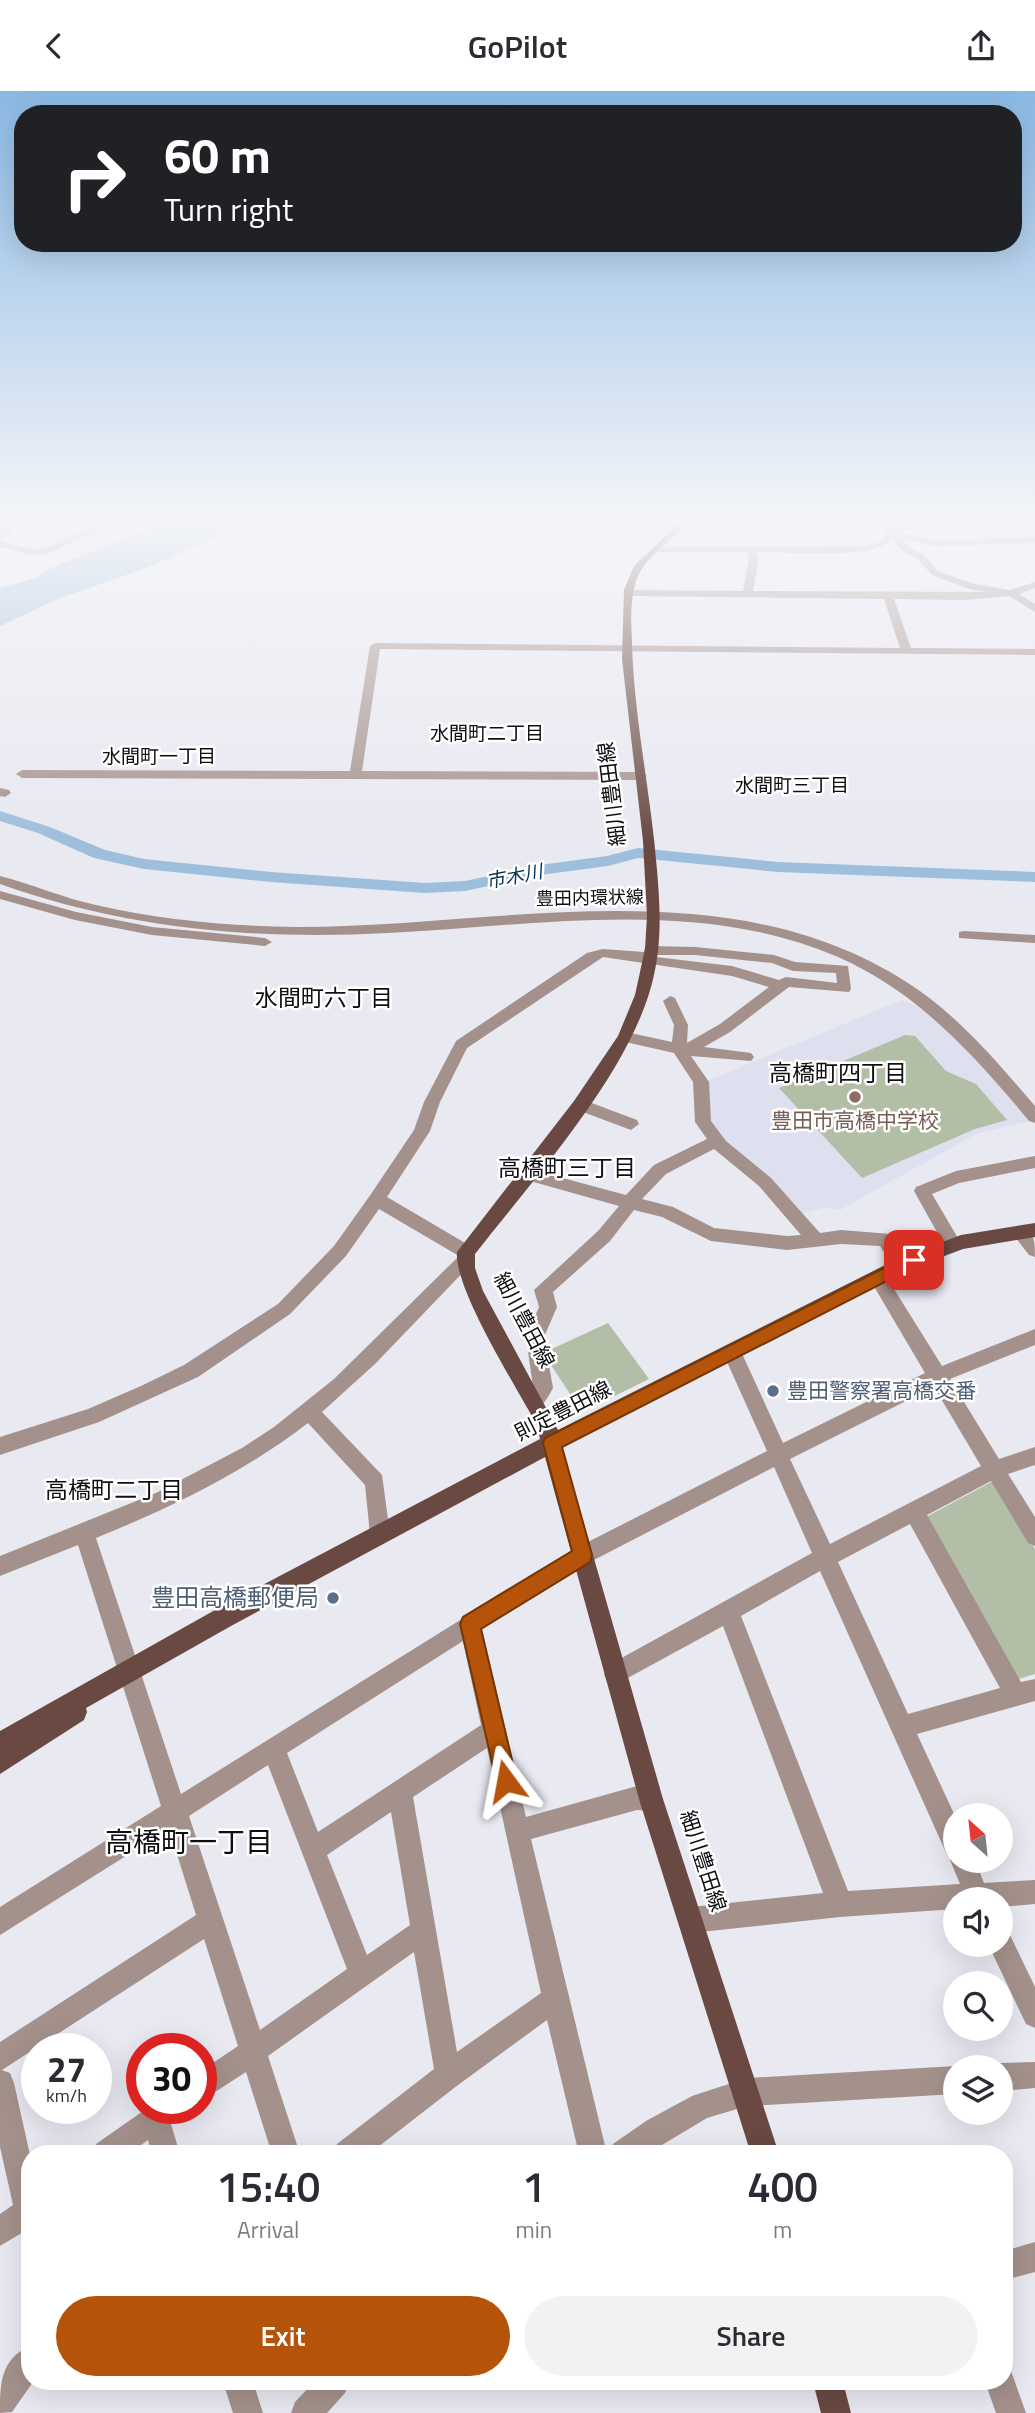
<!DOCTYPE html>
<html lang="en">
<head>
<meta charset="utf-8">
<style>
  :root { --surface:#fff; --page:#f2f2f3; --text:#2b2b33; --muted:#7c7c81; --accent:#b45309 }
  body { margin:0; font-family:"Titillium Web","Noto Sans JP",sans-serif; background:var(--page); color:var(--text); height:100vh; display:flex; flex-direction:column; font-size:26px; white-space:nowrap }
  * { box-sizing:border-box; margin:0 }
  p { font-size:23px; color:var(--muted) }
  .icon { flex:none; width:38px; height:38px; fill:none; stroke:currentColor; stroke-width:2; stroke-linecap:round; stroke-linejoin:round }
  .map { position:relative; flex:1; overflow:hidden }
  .sheet { position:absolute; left:21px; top:2054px; width:992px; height:245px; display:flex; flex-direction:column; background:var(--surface); border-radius:28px; box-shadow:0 7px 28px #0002 }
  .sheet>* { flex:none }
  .top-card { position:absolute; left:14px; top:14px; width:1008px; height:147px; border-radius:28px; box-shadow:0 7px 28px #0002; background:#202124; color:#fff; overflow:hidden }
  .needle { width:46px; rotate:333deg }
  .fabs { position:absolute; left:943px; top:1712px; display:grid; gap:14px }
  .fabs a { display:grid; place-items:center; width:70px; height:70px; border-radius:50%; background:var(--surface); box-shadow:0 7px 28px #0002; font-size:35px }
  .speed { position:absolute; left:21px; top:1942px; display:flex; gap:14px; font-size:35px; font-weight:700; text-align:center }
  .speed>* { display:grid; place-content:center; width:91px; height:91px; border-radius:50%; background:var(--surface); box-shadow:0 7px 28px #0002; line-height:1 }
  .speed small { font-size:18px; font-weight:400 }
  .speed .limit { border:10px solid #d22; background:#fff; color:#111 }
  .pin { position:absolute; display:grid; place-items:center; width:60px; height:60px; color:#fff; margin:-30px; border-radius:14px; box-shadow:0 4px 10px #0006 }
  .me { position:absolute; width:77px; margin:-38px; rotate:347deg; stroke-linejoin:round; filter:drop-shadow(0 0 5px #0008) }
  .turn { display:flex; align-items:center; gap:24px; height:147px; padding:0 35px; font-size:32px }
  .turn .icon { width:91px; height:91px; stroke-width:2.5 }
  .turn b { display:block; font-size:49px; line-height:60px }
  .eta { display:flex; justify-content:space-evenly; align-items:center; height:119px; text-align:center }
  .eta b { font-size:42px; font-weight:600; line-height:49px }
  .primary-button { display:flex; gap:14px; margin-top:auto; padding:14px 35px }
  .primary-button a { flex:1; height:80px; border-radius:42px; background:var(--accent); color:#fff; font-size:28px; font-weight:600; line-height:80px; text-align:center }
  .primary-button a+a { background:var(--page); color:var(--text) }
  header { display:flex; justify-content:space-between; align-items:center; height:91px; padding:0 35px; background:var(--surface); font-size:32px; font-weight:600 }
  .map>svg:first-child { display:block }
  .built { fill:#dee0f0 }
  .green { fill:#b2bea6 }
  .water { fill:#9dbfdb }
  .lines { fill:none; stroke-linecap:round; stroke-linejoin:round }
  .river { fill:#9dbfdb; fill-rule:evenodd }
  .minor { fill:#a4918c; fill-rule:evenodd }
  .major { fill:#694941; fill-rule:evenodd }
  .highway { fill:#533027; fill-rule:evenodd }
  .route { fill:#b45309; stroke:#753606; stroke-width:2 }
  .education-dot { fill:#8d6e63; stroke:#fff; stroke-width:2.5 }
  .service-dot { fill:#5c6f8a; stroke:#fff; stroke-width:2.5 }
  .labels { text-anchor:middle; stroke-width:5; stroke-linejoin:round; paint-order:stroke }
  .far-street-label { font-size:18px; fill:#0f0f12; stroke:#fff }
  .far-neighbourhood-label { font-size:19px; fill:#0f0f12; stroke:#fff }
  .far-water-label { font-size:19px; font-style:italic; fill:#07314d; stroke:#fff }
  .street-label { font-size:21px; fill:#0f0f12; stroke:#fff }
  .education-label { font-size:21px; fill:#785e54; stroke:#fff }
  .service-label { font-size:21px; fill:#4e5e75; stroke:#fff; text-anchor:start }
  .neighbourhood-label { font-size:23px; fill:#0f0f12; stroke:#fff }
  .near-service-label { font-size:24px; fill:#4e5e75; stroke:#fff; text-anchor:end }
  .near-neighbourhood-label { font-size:28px; fill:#0f0f12; stroke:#fff }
</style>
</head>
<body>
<header><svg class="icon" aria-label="back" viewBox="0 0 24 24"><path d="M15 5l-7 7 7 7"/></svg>GoPilot<svg class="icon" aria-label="share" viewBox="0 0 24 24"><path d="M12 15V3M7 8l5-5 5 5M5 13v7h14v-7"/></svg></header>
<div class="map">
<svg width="1035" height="2322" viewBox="0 0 1035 2322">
  <rect width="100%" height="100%" fill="#e8e9f1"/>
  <path class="built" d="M 902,909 L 921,917 L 954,943 L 1029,1030 L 976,1043 L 840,1119 L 826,1116 L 797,1124 L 714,1043 L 702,992 Z"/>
  <path class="green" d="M 905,944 L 915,945 L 946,980 L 976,993 L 1007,1029 L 975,1038 L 862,1087 L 779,997 Z
    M 608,1232 L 649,1288 L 582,1321 L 543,1262 Z
    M 995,1389 L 1035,1458 L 1035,1583 L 1012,1590 L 926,1426 Z"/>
  <path class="water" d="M 174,427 L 262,427 L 146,477 L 60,507 L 0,535 L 0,497 L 38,486 L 49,478 Z"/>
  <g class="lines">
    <path class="river" d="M 0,720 L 50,736 L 105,759 L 144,768 L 271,781 L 425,792 L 465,790 L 540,774 L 607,765 L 638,757 L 778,771 L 1035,781 L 1035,791 L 778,781 L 638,767 L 608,775 L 540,784 L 465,800 L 425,802 L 271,791 L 144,778 L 94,767 L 38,742 L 0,730 Z"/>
    <path class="minor" d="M 13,427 L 12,441 L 0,450 L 4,428 Z
      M 114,427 L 126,427 L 47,463 L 31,464 L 0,456 L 0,450 L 31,458 L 45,457 Z
      M 882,427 L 891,427 L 894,439 L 930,427 L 1035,427 L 1035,432 C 991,441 945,421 902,442 L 935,449 L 1035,446 L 1035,452 L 935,455 L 901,447 L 910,457 L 924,464 L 938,480 L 974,493 L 1010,499 L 1035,491 L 1035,497 L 1019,503 L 1035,513 L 1035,521 L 1009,505 L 965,509 L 894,508 L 911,557 L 1035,558 L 1035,564 L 380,558 L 362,680 L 641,681 L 647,685 L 641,689 L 22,687 L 16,683 L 22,679 L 350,680 L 370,555 L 375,552 L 900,557 L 884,508 L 629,505 L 624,502 L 629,499 L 743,500 L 749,466 L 747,461 L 657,461 L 652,458 L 654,456 L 864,455 L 878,452 L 887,443 ZM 892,449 L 904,461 L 918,468 L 932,484 L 969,498 L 986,501 L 753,500 L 759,466 L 756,461 C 788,461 870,469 892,449 Z
      M 0,697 L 9,699 L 11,702 L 5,706 L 0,705 Z
      M 0,785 C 32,793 63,807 96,814 C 160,829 228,835 294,836 C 496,837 726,774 908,892 C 958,924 997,971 1035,1015 L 1035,1032 L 1029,1030 C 974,964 918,901 838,866 C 697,805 536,835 388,842 C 255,849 126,838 0,793 Z
      M 0,800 L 76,821 L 152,836 L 265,847 L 272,851 L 265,855 L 152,844 L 75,829 L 0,808 Z
      M 964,840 L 1035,844 L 1035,852 L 959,847 L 959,841 Z
      M 650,855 L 695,856 L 774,864 L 795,871 L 848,875 L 851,898 L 849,901 L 789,896 L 730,941 L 704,956 L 751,962 L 754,966 L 751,970 L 691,965 L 709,991 L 711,1030 L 726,1050 L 771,1087 L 820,1142 L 841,1139 L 891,1143 L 910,1174 L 907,1179 L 895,1179 L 880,1155 L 841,1153 L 787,1159 L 711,1150 L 662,1126 L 634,1119 L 610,1150 L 553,1201 L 557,1216 L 544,1246 L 553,1297 C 547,1308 541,1321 527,1316 L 524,1310 L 533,1296 L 526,1246 L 539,1216 L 534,1199 L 598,1140 L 619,1115 L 523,1088 L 521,1084 L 523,1080 L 529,1078 L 626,1104 L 654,1074 L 707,1048 L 695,1031 L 693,991 L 674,962 L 621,950 L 618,946 L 626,941 L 672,951 L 674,934 L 663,910 L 670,905 L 675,907 L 688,934 L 687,952 L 720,933 L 769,896 L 732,885 L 603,866 L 467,957 L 440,1011 L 430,1040 L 387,1106 L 472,1156 L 474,1170 L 375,1273 L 322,1321 L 382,1384 L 390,1443 L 387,1450 L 380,1453 L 373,1450 L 370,1443 L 365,1394 L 308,1332 C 243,1382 172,1416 96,1447 L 181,1703 L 576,1457 L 767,1360 L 723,1262 L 725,1256 L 732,1254 L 739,1256 L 783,1352 L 925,1282 L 869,1187 L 872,1182 L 884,1182 L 942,1275 L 1035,1238 L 1035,1254 L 950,1288 L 999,1368 L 1035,1356 L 1035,1374 L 1008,1383 L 1035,1426 L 1035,1455 L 1028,1452 L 991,1390 L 927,1424 L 1021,1591 L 1035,1588 L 1035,1610 L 917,1643 L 956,1727 L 956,1769 L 975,1769 L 984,1792 L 1035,1789 L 1035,1813 L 1001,1816 L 1001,1808 L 956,1808 L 956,1818 L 840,1826 L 691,1842 L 682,1838 L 678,1829 L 682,1820 L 691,1816 L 823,1802 L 723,1535 L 615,1594 L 607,1591 L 604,1583 L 607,1575 L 812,1462 L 774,1376 L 590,1471 L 482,1538 L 526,1726 L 637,1695 L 659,1700 L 663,1708 L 659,1716 L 651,1720 L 637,1719 L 531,1748 L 607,2063 L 579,2063 L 547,1929 L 458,1994 L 369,2063 L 333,2063 L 337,2053 L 434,1978 L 414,1861 L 268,1965 L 300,2063 L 272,2063 L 246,1981 L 201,2010 L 201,1980 L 238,1955 L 204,1848 L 2,1979 L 10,1982 L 14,1992 L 30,2064 L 30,2137 L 0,2155 L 0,2123 L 13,2114 L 0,2056 L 0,1951 L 196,1824 L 169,1738 L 0,1844 L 0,1816 L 161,1715 L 78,1454 L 0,1485 L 0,1465 L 156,1402 L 242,1357 L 274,1336 L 334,1288 L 459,1165 L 379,1118 L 346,1165 L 290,1223 L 198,1286 L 99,1331 L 0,1364 L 0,1346 L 88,1318 L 141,1295 L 184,1274 L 278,1213 L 334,1155 L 371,1103 L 414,1039 L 424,1011 L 456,950 L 587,862 L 603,858 L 644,861 L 645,856 ZM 654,864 L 695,864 L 772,872 L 793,880 L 836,882 L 837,892 L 786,886 L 779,889 L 732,875 L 656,866 ZM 714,1058 L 759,1095 L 801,1144 L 787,1145 L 714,1137 L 673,1116 L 642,1108 L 666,1083 ZM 934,1296 L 981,1375 L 830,1453 L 790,1368 ZM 910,1433 L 1000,1597 L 908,1623 L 838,1471 ZM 820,1480 L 947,1764 L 951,1765 L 950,1769 L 960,1793 L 848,1800 L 741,1525 ZM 463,1550 L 481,1634 L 318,1741 L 287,1662 ZM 487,1657 L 541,1902 L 457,1961 L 413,1706 ZM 268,1674 L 347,1878 L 260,1939 L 189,1725 ZM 391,1721 L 410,1834 L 367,1864 L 327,1764 Z
      M 581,1008 L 637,1029 L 639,1033 L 631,1039 L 575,1018 L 573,1014 Z
      M 1035,1065 L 1035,1077 L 959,1092 L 932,1103 L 962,1154 L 959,1159 L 947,1159 L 914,1100 L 916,1096 L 956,1080 Z
      M 1021,1135 C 1035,1140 1035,1152 1035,1166 L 1029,1164 L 1012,1142 L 1015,1137 Z
      M 1001,1840 L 1010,1844 L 1035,1896 L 1035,1937 L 1026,1933 L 988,1853 L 1001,1853 Z
      M 1035,1971 L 1035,1997 L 1001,2000 L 1001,1976 L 993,1976 L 1001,1972 Z
      M 956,1975 L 956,2003 L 747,2015 L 707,2027 L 647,2063 L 609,2063 L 613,2053 L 646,2030 L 692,2005 L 747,1987 Z
      M 146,2018 L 184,2018 L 180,2028 L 171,2033 L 180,2063 L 152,2063 L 148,2049 L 129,2063 L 92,2063 L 96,2053 Z
      M 1035,2151 L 1035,2181 L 1004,2189 L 1004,2160 Z
      M 30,2255 L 30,2291 L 33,2291 L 12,2321 L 0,2322 C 0,2294 0,2268 30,2255 Z
      M 1004,2278 L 1011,2280 L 1026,2322 L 996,2322 L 985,2291 L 1004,2291 Z
      M 223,2291 L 253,2291 L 263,2322 L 233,2322 Z
      M 314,2291 L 349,2291 L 345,2302 L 327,2322 L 291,2322 L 295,2311 Z"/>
    <path class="major" d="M 684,427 L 694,427 C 680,443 652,461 641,479 C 629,499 631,529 632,552 C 634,628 651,703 657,779 C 660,815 662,848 654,884 C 634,978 534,1087 475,1163 L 475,1177 L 483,1200 L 558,1339 L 895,1169 L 961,1144 L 1035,1132 L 1035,1146 L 963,1158 L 907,1179 L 562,1356 L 663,1708 L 779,2063 L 751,2063 L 639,1708 L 545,1366 L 231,1535 L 86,1617 L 87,1621 L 84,1629 L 0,1683 L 0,1640 L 215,1519 L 540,1348 L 537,1334 C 517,1297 454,1198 457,1161 L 574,1010 L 618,945 L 635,904 L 645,858 L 647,825 L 643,750 L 622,568 L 624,499 L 634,475 Z
      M 813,2291 L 843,2291 L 851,2322 L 821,2322 Z"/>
    <path class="highway" d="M 0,427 L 17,427 L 0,432 Z"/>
  </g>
  <linearGradient id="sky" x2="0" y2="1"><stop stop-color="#8ab8e3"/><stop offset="0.57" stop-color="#f5f5f9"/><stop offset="1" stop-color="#f5f5f9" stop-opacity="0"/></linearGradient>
  <rect width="1035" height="752" fill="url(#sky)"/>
  <path class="route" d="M 914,1162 L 922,1169 L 920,1173 L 562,1356 L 592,1464 L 590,1471 L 481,1538 L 517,1690 L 514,1697 L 506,1700 L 498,1697 L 460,1533 L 463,1526 L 572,1460 L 543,1352 L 545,1347 Z"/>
  <circle class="education-dot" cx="855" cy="1006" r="7"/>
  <g class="service-dot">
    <circle cx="773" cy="1300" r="7"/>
    <circle cx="333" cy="1507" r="7"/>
  </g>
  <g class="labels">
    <g class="far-street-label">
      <text transform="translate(590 807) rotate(-1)" y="6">豊田内環状線</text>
    </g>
    <g class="far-neighbourhood-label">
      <text x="487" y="649">水間町二丁目</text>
      <text x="159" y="672">水間町一丁目</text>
      <text x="792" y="701">水間町三丁目</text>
    </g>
    <g class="far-water-label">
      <text transform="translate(514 785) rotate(-11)" y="7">市木川</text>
    </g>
    <g class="street-label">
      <text transform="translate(612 703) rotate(-97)" y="7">細川豊田線</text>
      <text transform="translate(524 1229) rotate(62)" y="7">細川豊田線</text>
      <text transform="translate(563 1320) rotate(-27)" y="7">則定豊田線</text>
      <text transform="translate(703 1770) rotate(72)" y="7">細川豊田線</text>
    </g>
    <g class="education-label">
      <text x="855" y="1037">豊田市高橋中学校</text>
    </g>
    <g class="service-label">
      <text x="787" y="1307">豊田警察署高橋交番</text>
    </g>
    <g class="neighbourhood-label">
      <text x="324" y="915">水間町六丁目</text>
      <text x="838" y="990">高橋町四丁目</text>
      <text x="567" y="1085">高橋町三丁目</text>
      <text x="114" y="1407">高橋町二丁目</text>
    </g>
    <g class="near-service-label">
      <text x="319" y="1515">豊田高橋郵便局</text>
    </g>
    <g class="near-neighbourhood-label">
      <text x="189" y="1761">高橋町一丁目</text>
    </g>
  </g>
</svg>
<div class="fabs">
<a><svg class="needle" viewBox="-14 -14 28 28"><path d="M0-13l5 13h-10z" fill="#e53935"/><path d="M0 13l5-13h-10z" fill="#7c7c81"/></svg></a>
<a><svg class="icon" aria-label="sound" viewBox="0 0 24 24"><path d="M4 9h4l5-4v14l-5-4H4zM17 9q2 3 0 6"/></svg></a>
<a><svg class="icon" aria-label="search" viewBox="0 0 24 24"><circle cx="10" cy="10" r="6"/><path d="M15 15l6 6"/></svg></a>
<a><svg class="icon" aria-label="layers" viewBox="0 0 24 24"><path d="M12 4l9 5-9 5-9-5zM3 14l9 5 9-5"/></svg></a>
</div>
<div class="speed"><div>27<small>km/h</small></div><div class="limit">30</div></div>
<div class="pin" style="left:914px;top:1169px;background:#d93025"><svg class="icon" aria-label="arrive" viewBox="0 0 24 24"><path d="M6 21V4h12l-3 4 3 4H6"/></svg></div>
<svg class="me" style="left:506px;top:1690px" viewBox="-20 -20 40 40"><path d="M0-17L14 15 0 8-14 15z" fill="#b45309" stroke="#fff" stroke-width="4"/></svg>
<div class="top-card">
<div class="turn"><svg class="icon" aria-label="right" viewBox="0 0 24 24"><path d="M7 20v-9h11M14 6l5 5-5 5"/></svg><div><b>60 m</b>Turn right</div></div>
</div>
<section class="sheet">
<div class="eta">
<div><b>15:40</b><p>Arrival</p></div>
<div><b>1</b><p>min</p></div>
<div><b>400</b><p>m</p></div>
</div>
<div class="primary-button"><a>Exit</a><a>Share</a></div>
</section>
</div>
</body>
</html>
